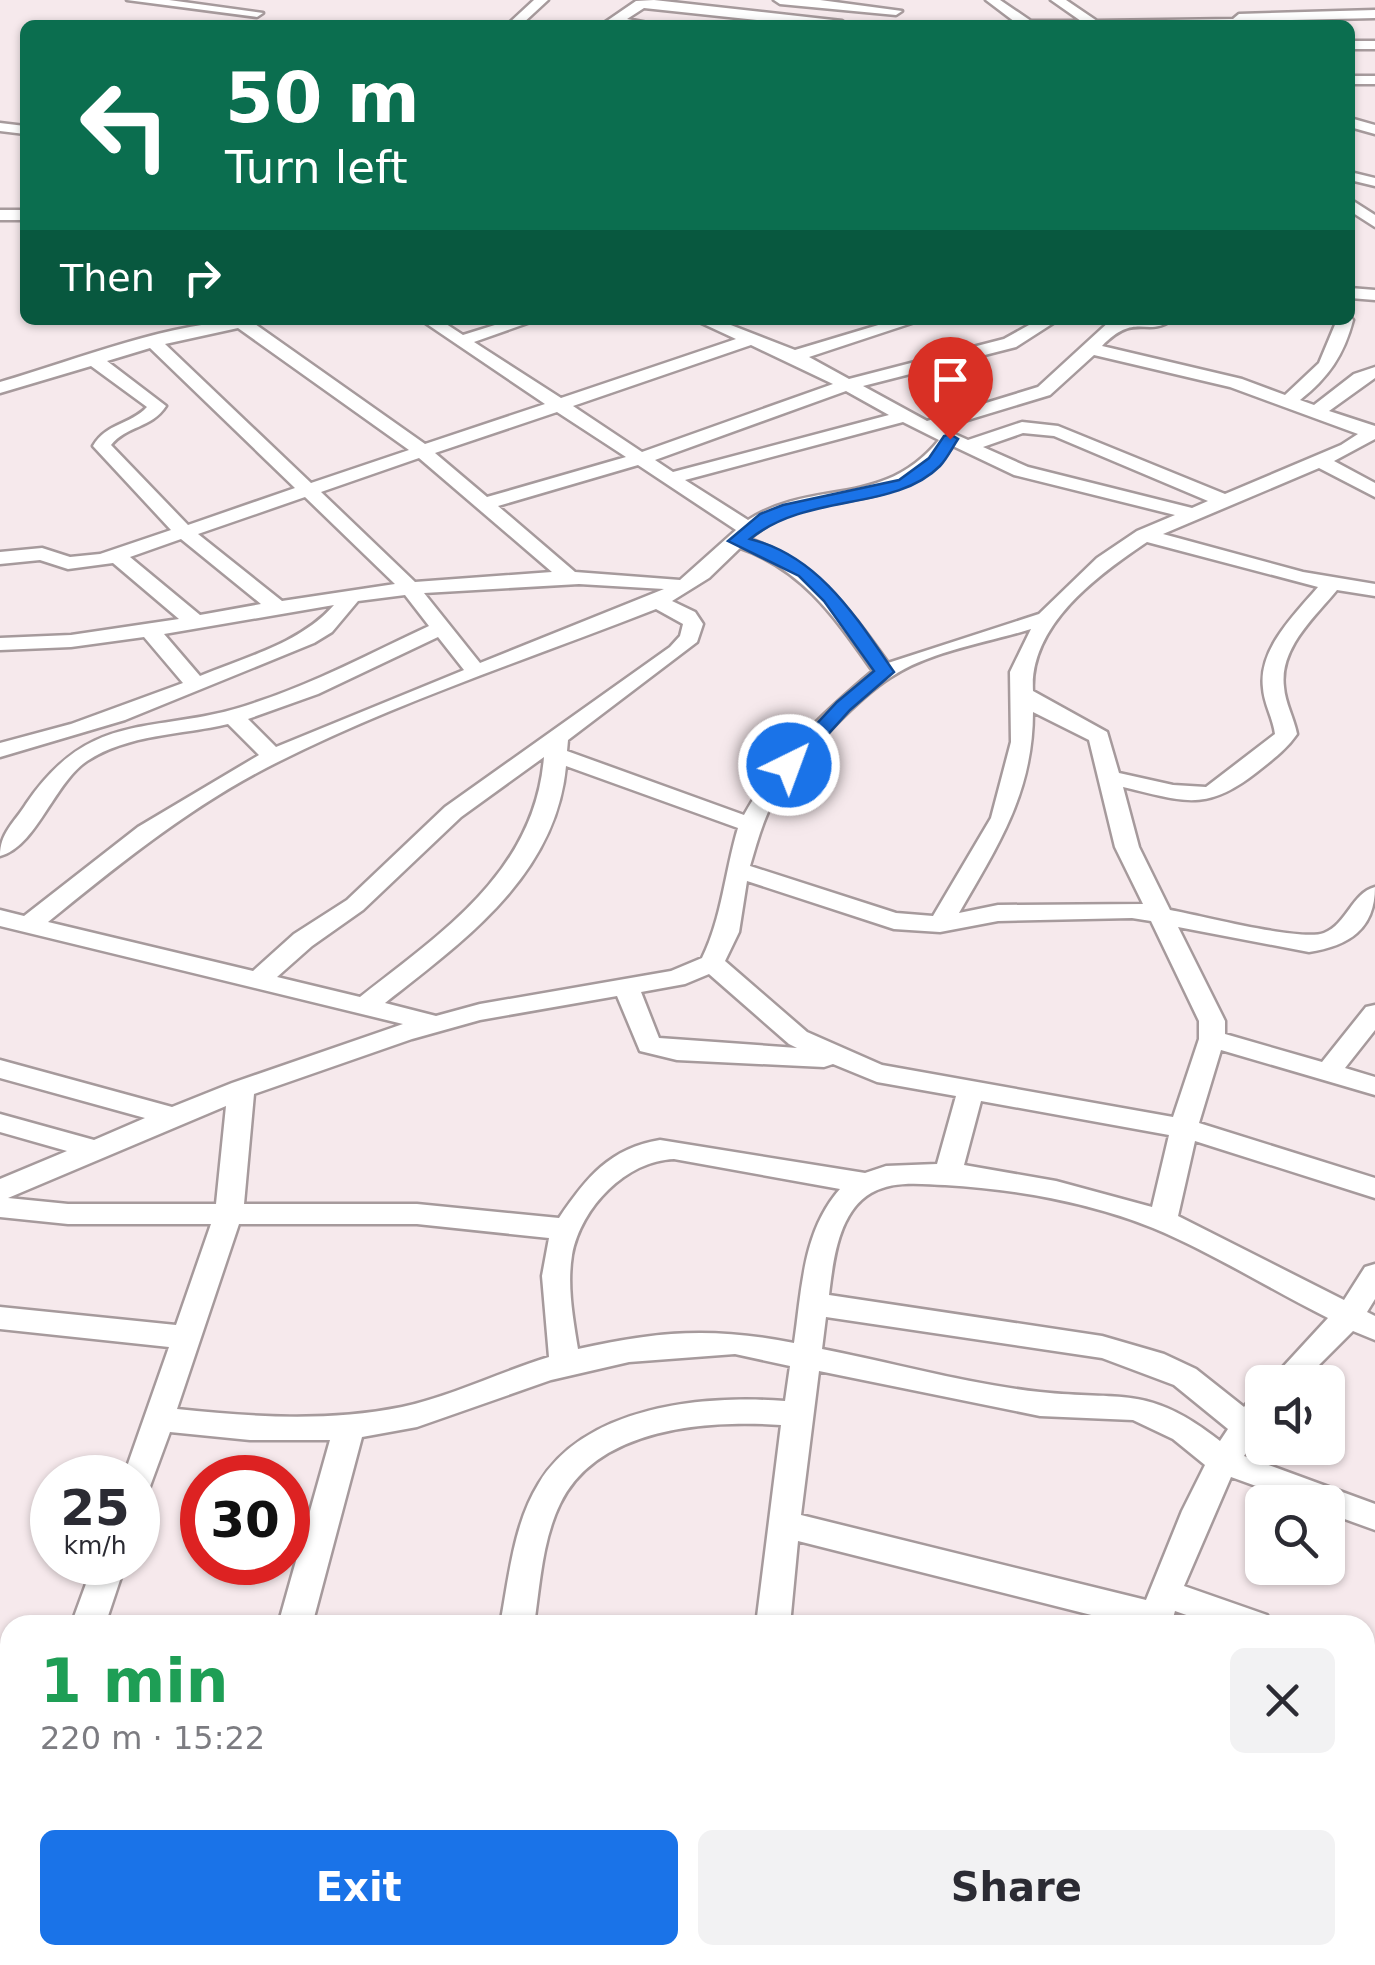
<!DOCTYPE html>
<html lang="en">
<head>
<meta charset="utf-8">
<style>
  :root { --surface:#fff; --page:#f2f2f3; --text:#2b2b33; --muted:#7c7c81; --accent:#1a73e8 }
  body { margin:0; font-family:"DejaVu Sans",sans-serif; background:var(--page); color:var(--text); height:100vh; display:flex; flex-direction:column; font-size:38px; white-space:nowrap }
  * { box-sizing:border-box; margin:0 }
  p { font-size:32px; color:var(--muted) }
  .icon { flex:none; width:55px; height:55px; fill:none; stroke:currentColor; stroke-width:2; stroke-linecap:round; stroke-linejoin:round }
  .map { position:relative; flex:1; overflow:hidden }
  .details { position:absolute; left:0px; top:1615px; width:1375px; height:350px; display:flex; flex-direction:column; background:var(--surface); border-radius:30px 30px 0 0; box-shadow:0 2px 8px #0004 }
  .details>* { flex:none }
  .top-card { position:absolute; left:20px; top:20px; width:1335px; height:305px; border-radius:15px; box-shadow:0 2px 8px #0004; background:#0b6e4f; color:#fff; overflow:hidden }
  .controls { position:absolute; left:1245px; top:1365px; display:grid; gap:20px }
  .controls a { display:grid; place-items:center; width:100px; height:100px; border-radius:15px; background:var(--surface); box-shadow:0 2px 8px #0004; font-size:50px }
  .speed { position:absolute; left:30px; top:1455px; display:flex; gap:20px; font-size:50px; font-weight:700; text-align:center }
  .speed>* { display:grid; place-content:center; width:130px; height:130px; border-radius:50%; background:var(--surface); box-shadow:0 2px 8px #0004; line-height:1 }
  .speed small { font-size:25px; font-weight:400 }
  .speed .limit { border:15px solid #d22; background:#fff; color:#111 }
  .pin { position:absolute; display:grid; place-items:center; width:85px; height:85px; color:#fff; margin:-102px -42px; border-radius:50% 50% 50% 0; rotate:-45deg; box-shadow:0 0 10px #0007 }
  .pin .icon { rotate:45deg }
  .me { position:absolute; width:110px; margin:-55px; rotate:42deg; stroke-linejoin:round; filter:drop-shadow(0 0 8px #0008) }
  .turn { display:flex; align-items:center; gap:35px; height:210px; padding:0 40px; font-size:45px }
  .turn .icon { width:130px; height:130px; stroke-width:2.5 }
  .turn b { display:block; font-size:70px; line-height:85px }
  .then { display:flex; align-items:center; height:95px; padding:0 40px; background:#0003; gap:20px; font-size:38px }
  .round { display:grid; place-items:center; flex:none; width:105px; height:105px; border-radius:15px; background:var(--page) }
  .overview { display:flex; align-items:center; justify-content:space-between; height:170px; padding:0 40px }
  h1 { font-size:60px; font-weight:600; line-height:75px; color:#1e9e55 }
  .button { display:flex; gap:20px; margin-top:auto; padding:20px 40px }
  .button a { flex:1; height:115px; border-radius:15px; background:var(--accent); color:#fff; font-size:40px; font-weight:600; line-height:115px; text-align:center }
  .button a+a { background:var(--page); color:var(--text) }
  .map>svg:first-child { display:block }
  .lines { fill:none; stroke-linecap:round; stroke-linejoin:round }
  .street-casing { stroke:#a69a9c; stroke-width:5 }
  .street { fill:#fff; fill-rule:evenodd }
  .route { fill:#1a73e8; stroke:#114b97; stroke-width:2.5 }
</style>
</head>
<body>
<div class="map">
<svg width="1375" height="1965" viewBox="0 0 1375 1965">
  <rect width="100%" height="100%" fill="#f6e9ec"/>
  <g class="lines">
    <defs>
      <path id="street" d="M 127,0 L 169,0 L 263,13 L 257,17 Z
        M 534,0 L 548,0 L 521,25 L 507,25 Z
        M 654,0 L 842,21 L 848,25 L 805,25 L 644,8 L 627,19 L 658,25 L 601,25 L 636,1 Z
        M 774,0 L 820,0 L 902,11 L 896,15 L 780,4 Z
        M 986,0 L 1000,0 L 1031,21 L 1081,21 L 1051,0 L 1066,0 L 1097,21 L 1233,19 L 1239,14 L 1375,10 L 1375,18 L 1251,21 L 1251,25 L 1019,25 Z
        M 1350,41 L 1375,41 L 1375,49 L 1350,49 Z
        M 1350,76 L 1375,76 L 1375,84 L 1350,84 Z
        M 1350,118 L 1375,125 L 1375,134 L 1350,127 Z
        M 0,123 L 25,126 L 25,134 L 0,131 Z
        M 1350,172 L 1375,178 L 1375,186 L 1350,180 Z
        M 1350,199 L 1375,215 L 1375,227 L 1350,211 Z
        M 0,210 L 25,210 L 25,220 L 0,220 Z
        M 1350,288 L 1375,290 L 1375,300 L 1350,298 Z
        M 1350,316 L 1353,320 C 1344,355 1328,378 1300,400 L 1314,405 L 1354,374 L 1375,367 L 1375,378 L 1329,411 L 1375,426 L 1375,439 L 1334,461 L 1375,483 L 1375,497 L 1319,468 L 1163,534 L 1303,572 L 1375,584 L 1375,596 L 1337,590 C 1315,617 1279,648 1284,687 C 1285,703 1294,718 1297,734 C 1286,750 1272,760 1257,772 C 1205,813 1183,801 1123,787 L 1139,847 L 1170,910 C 1199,915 1301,942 1324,933 C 1347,924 1352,893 1375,887 C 1375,929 1349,946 1309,952 L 1178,927 L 1225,1021 L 1225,1034 L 1322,1062 L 1366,1007 L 1375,1005 L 1375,1030 L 1345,1068 L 1375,1077 L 1375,1095 L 1221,1050 L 1199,1123 L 1375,1178 L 1375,1198 L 1195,1141 L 1178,1216 L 1344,1300 L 1365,1267 L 1375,1264 L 1375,1299 L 1367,1312 L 1375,1316 L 1375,1340 L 1353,1331 L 1302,1382 L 1269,1382 L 1328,1318 C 1270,1289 1213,1253 1153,1228 C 1089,1202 1013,1189 945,1185 C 921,1184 894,1180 871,1193 C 838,1212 833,1262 829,1295 L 1102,1336 L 1164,1354 L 1196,1369 L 1244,1407 L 1251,1398 L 1262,1395 L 1262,1429 L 1244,1456 L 1375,1504 L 1375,1530 L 1328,1513 L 1328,1502 L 1300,1502 L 1231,1477 L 1184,1586 L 1267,1615 L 1272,1625 L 1215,1625 L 1175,1611 L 1171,1625 L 1131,1625 L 798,1541 L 790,1625 L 756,1625 L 781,1425 C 707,1420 597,1427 560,1504 C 542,1541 540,1585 534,1625 L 500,1625 C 509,1578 513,1525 539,1483 C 586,1406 702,1395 785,1401 L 790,1366 L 735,1354 L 629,1362 L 551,1380 L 417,1427 L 362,1437 L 312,1625 L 278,1625 L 330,1440 L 250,1440 L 170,1432 L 149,1489 L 138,1493 L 138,1478 L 123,1478 L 169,1347 L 0,1329 L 0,1307 L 176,1325 L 211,1224 L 68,1224 L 0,1217 L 0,1179 L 67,1151 L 0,1132 L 0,1114 L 94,1140 L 145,1118 L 0,1078 L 0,1060 L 172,1107 L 232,1083 L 403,1024 L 0,926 L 0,910 L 24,916 L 138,827 L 259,755 L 228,724 C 181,735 128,734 87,761 C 54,783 36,847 0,856 C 0,833 14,823 26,804 C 93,705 157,737 254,703 C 315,683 371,653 429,626 L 405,595 L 358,601 L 332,632 L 314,643 L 125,720 L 0,757 L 0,743 L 71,724 L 183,683 L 144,637 L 71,647 L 0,650 L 0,638 L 71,635 L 179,619 L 113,563 L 68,569 L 40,560 L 0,564 L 0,552 L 42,548 L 70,557 L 100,554 L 171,530 L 93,446 C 106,423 130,425 147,407 L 91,366 L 0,393 L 0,382 C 83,358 172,320 259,320 L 255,324 L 425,444 L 545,404 L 421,320 L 440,320 L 463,335 L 511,320 L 536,320 L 474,342 L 561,398 L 736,339 L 695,320 L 718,320 L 795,350 L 895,320 L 921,320 L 809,357 L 849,379 L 1004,339 L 1038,320 L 1058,320 L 1016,347 L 863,386 L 927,421 L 1038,387 L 1111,320 L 1172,320 C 1146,338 1136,311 1102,346 L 1242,379 L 1285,395 L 1319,363 L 1337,320 L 1350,320 ZM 238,328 L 409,450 L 311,483 L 165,344 ZM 751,345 L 833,384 L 642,452 L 573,406 ZM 150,348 L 295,488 L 188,525 L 111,445 C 126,426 152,428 166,406 L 107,361 ZM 1094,355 L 1230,387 L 1358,434 L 1341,445 L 1225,494 L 1058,426 L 1022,422 L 968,440 L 941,428 L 1050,395 ZM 846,391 L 889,415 L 673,472 L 655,460 ZM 557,412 L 626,457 L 487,497 L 435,453 ZM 903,422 L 939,440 C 883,509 815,478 748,520 L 685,480 ZM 1023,433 L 1054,436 L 1208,501 L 1192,508 L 1028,467 L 983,447 ZM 953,446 L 1014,475 L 1175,515 L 1137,531 L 1097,558 L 1039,614 L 888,663 C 849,609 815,560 749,539 C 814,482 892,523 953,446 ZM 419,458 L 552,572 L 415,582 L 321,492 ZM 638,465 L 736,530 L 680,580 L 575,572 L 498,506 ZM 305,497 L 395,584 L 282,601 L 198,534 ZM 181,539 L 261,604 L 200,615 L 130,557 ZM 1147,542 L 1318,587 C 1295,614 1258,649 1263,688 C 1264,704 1273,718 1275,734 L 1206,787 L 1173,785 L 1119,773 L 1107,732 L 1033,691 C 1029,625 1098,575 1147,542 ZM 740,548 C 803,569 836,619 873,671 C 824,712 775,758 744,815 L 567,751 L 568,740 L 697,642 L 703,624 L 695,612 L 672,601 L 709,578 ZM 579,584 L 664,589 L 480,663 L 424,593 ZM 334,605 C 301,643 246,657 200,676 L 164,634 ZM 656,609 L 683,624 L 680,636 L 670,647 L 445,807 L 347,900 L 294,934 L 253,971 L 48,922 C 117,866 187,809 266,768 C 390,704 526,660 656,609 ZM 1031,629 L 1010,672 L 1011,742 L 991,818 L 933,916 L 896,913 L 750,866 C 758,839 765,811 782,787 C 803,756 859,697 891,677 C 930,651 986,643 1031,629 ZM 438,637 L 464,670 L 276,747 L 248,719 L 318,694 ZM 1033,712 L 1089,740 L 1115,847 L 1143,904 L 998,905 L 959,913 C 998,845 1033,793 1033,712 ZM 544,757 C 535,871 443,932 360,997 L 277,977 L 312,946 L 363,910 L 461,817 ZM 566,766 L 738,828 C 725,871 722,918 702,958 L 671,971 L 480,1004 L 436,1016 L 385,1003 C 465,940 556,875 566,766 ZM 747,881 L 894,929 L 940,932 L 998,921 L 1132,918 L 1151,921 L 1199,1021 L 1199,1039 L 1173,1117 L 882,1065 L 807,1032 L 725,961 L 739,932 ZM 709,974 L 789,1044 L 797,1048 L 659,1038 L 641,992 L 685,984 ZM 617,996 L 640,1051 L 677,1060 L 824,1067 L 833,1064 L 877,1082 L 956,1096 L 937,1164 L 886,1166 L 865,1173 L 660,1140 C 610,1148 586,1178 559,1218 L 417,1204 L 244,1204 L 254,1094 L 412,1039 L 480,1020 ZM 981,1101 L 1169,1135 L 1152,1207 L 1056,1181 L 964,1165 ZM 226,1106 L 216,1204 L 68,1204 L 8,1198 ZM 674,1159 L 840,1189 C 802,1232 802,1290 794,1343 C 713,1327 658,1331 578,1349 C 573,1318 567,1286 572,1255 C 581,1207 626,1161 674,1159 ZM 239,1224 L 417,1224 L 549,1238 L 542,1276 L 549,1357 C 500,1372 452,1396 402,1407 C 328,1422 252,1417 177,1409 ZM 826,1317 L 1102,1358 L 1174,1385 L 1228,1429 L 1220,1441 C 1148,1384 1122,1401 1040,1392 C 968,1384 894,1363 822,1349 ZM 819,1371 L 1040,1416 L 1133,1420 L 1173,1439 L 1205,1465 L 1182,1511 L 1146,1600 L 801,1515 Z
        M 94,1562 L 126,1562 L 105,1625 L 71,1625 Z
        M 1365,1649 L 1375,1653 L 1375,1683 L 1365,1679 Z
        M 0,1699 L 10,1702 L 10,1732 L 0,1729 Z
        M 10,1763 L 10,1809 L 0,1813 L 0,1767 Z
        M 1365,1947 L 1375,1951 L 1375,1965 L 1323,1965 L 1318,1955 L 1365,1955 Z
        M 506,1955 L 544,1955 L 539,1965 L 501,1965 Z
        M 844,1955 L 882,1955 L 878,1965 L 840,1965 Z
        M 1088,1955 L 1126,1955 L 1128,1965 L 1090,1965 Z
        M 1273,1955 L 1311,1955 L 1315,1965 L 1277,1965 Z"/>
    </defs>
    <use href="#street" class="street-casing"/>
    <use href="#street" class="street"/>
  </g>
  <path class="route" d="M 950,434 L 958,439 C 952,448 947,459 940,466 C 894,512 808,492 750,539 C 819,556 856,617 894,672 L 850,710 L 796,770 L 782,770 L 782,761 L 837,702 L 874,671 L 824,601 L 799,576 L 728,541 L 760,514 L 783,505 L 899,480 L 929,458 L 944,436 Z"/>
</svg>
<div class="controls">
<a><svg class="icon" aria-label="sound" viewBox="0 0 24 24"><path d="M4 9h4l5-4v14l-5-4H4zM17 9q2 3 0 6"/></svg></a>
<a><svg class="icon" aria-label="search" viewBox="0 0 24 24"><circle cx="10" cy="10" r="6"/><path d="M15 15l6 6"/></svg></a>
</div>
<div class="speed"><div>25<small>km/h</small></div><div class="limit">30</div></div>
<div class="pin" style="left:950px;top:439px;background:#d93025"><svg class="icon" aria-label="arrive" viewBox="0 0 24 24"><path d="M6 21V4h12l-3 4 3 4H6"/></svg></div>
<svg class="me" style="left:789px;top:765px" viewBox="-20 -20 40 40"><circle r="17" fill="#1a73e8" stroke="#fff" stroke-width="3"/><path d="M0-11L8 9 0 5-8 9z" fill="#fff"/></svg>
<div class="top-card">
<div class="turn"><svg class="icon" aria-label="left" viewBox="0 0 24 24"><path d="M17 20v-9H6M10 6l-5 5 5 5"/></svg><div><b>50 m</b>Turn left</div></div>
<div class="then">Then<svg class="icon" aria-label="right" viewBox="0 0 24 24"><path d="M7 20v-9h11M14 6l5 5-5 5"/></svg></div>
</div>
<section class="details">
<div class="overview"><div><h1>1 min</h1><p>220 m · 15:22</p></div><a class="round"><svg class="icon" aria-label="close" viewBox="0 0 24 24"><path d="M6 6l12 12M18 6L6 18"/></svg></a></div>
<div class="button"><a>Exit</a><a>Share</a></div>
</section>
</div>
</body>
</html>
